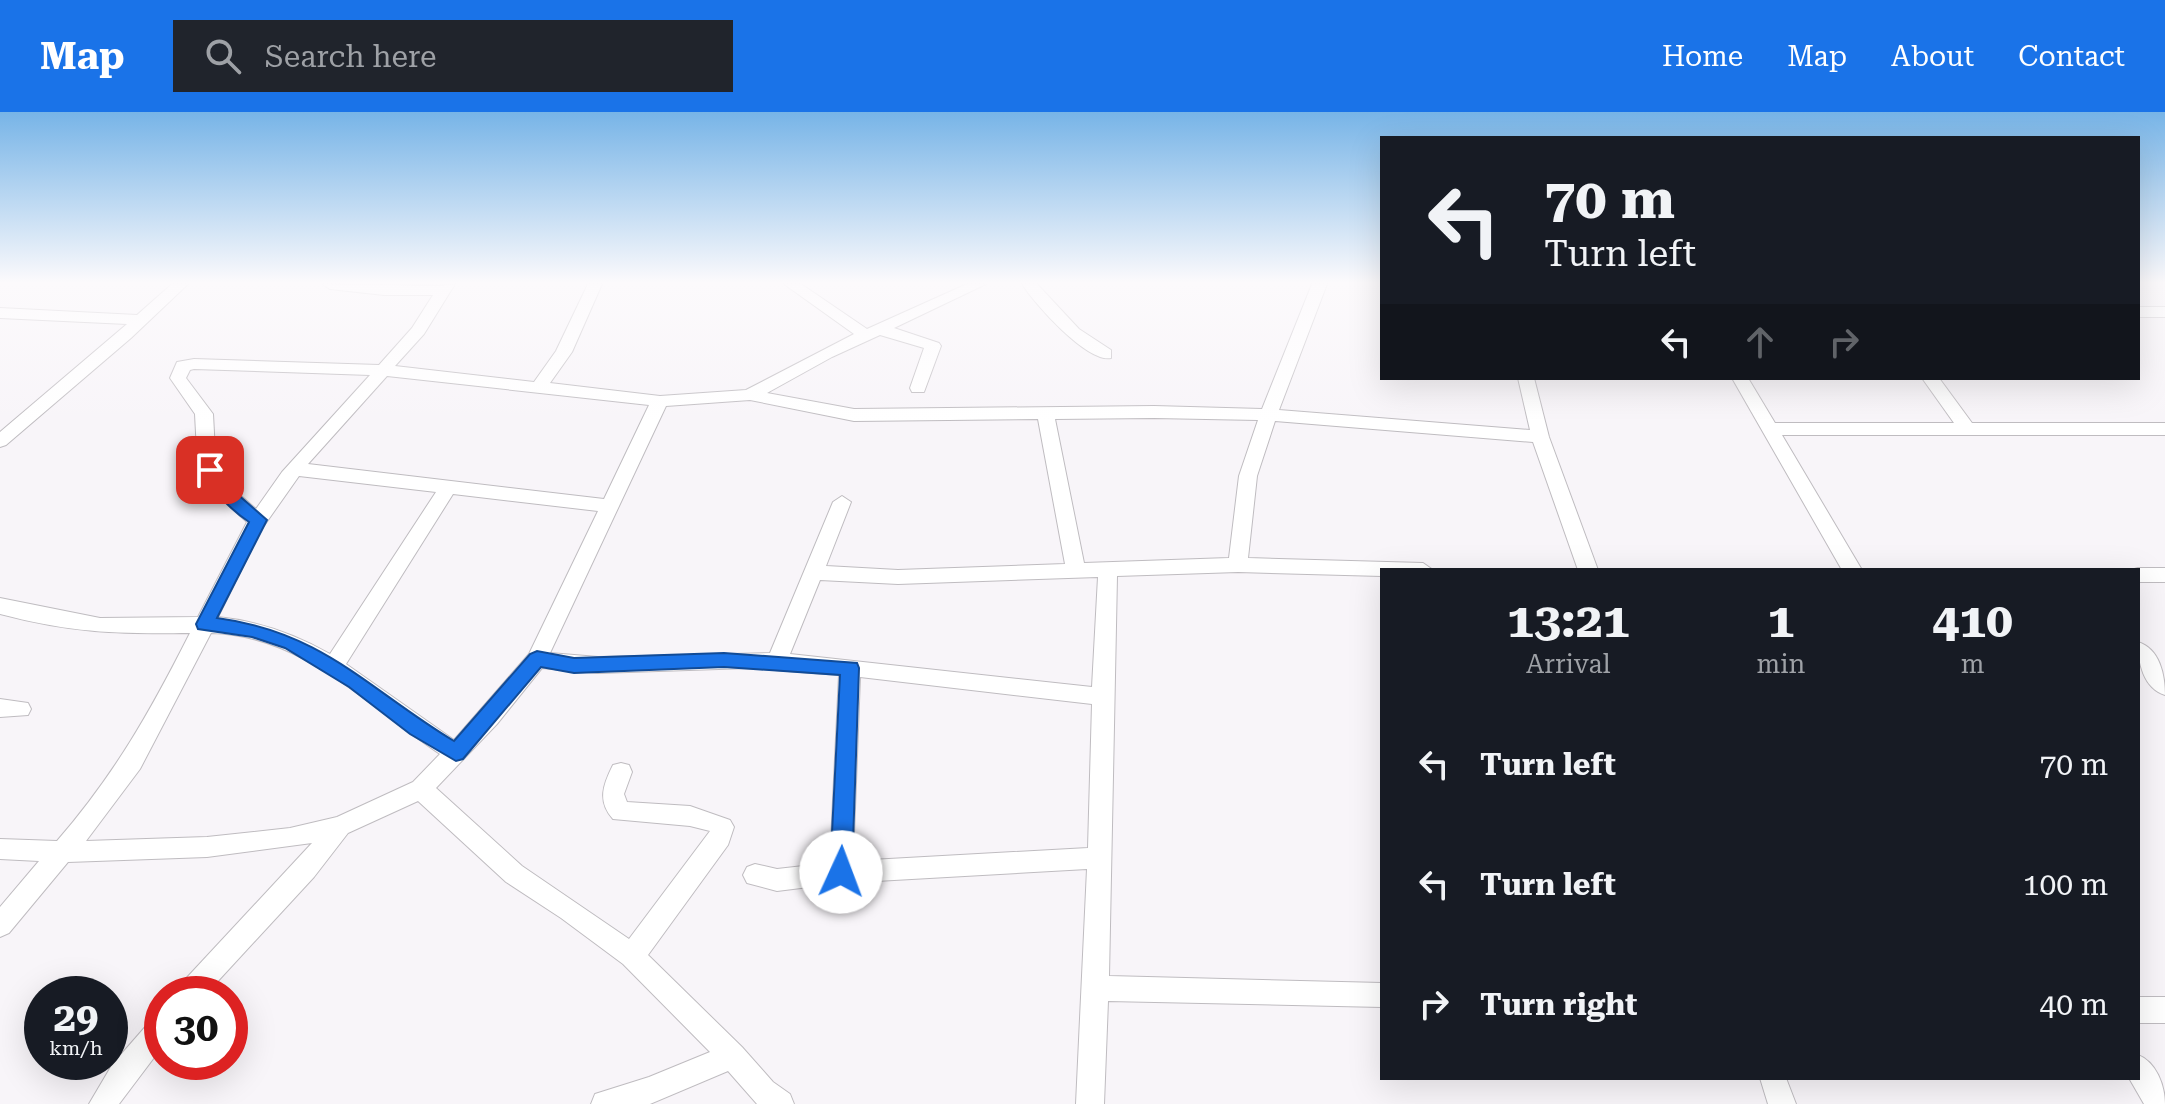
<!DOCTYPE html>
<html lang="en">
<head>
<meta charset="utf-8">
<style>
  :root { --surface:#171b24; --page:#20242c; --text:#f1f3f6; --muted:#9ea1a6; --accent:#1a73e8 }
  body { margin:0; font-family:"Roboto Serif",serif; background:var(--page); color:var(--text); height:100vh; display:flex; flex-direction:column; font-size:30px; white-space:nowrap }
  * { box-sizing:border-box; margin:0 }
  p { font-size:26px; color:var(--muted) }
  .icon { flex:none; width:44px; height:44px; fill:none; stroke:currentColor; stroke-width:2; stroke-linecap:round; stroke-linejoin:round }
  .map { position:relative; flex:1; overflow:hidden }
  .side { position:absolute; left:1380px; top:456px; width:760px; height:512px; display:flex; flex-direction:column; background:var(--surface); border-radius:0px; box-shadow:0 8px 32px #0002 }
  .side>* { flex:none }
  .top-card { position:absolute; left:1380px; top:24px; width:760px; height:244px; border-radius:0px; box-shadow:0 8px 32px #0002; background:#171b24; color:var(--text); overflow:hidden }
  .speed { position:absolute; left:24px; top:864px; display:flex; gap:16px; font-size:40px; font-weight:700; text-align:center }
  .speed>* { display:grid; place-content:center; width:104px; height:104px; border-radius:50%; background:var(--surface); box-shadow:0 8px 32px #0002; line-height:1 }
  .speed small { font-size:20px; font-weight:400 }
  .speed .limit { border:12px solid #d22; background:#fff; color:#111 }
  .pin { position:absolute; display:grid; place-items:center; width:68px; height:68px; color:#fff; margin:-34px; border-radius:16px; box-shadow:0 4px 12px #0006 }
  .me { position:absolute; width:88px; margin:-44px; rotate:2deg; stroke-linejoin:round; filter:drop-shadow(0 0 6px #0008) }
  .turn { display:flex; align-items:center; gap:28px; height:168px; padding:0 32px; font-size:36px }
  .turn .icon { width:104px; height:104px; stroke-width:2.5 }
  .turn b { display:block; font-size:56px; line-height:68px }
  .lanes { display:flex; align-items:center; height:76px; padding:0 32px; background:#0003; justify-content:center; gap:40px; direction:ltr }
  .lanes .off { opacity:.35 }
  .eta { display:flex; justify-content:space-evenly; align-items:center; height:136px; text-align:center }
  .eta b { font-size:48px; font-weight:700; line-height:56px }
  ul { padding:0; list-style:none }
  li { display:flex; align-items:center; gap:24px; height:120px; padding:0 32px }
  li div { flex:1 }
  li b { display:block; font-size:30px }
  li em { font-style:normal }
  header { display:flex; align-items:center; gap:48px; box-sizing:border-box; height:112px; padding:0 40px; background:var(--accent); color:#fff }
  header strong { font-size:38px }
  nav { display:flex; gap:44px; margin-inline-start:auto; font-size:28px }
  .search { width:560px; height:72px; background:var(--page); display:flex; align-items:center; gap:20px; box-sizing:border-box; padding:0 28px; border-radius:0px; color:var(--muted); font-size:30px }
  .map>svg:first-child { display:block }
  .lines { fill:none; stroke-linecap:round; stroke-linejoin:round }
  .street-casing { stroke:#bfbcc0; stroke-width:2 }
  .street { fill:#fff; fill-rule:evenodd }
  .route { fill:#1a73e8; stroke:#114b97; stroke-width:2 }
</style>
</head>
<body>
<header>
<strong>Map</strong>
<div class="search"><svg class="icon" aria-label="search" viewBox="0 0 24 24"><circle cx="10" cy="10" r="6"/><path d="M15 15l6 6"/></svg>Search here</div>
<nav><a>Home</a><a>Map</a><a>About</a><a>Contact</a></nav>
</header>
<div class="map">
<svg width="2165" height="992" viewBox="0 0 2165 992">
  <rect width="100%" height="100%" fill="#f8f5f9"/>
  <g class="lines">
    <defs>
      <path id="street" d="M 172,172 L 188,172 L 131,226 L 6,333 L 0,335 L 0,320 L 127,212 L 0,206 L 0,196 L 137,203 Z
        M 322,172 L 439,174 L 455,172 L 424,222 L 395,254 L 534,270 L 556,239 L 588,172 L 602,172 L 572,240 L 550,271 L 660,284 L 746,278 L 854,222 L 784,172 L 801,172 L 867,217 L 967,172 L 986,172 L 894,216 L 939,231 L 941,234 L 924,280 L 912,280 L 910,276 L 924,236 L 880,223 L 832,245 L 767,281 L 854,297 L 1154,294 L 1262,297 L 1312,172 L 1327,172 L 1279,298 L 1530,318 L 1518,266 L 1534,266 L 1549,325 L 1598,458 L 1578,458 L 1533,330 L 1275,309 L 1257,364 L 1248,446 L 1423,451 L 1433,458 L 1382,458 L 1382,464 L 1238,460 L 1117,464 L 1109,864 L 1382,871 L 1382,895 L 1108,889 L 1104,992 L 1076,992 L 1087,757 L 841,771 L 777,779 L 747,771 L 743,763 L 747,755 L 755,752 L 777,757 L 830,751 L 839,563 L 749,556 L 598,561 L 542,556 L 497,612 L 436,676 L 522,754 L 629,827 L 710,719 L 690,714 L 613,707 C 597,689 603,673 613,653 L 621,651 L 629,653 L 632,660 L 624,682 L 627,690 L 690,694 L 730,708 L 734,715 L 728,733 L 648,843 L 742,935 L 773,970 L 790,982 L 794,992 L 757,992 L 728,959 L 650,992 L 591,992 L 595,982 L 649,965 L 710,940 L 623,852 L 561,806 L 506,770 L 418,689 L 348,721 L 314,765 L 206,882 L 176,882 L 180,873 L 312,731 L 207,745 L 68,750 L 9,821 L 0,825 L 0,795 L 39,749 L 0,747 L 0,727 L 57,729 C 115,662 150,600 190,521 C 117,522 72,521 0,502 L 0,486 L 100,506 L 198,505 L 247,410 L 218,384 L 203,361 L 197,340 L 195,302 L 170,266 L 177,250 L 194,247 L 379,253 L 412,216 L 433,183 L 384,183 L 330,177 ZM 190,258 L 194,257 L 370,263 L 282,360 L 256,397 L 231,375 L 221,361 L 215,340 L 213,302 L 186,266 ZM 387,264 L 649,293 L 604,387 L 308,352 ZM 750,288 L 854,309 L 1038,307 L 1065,452 L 898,458 L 826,454 L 851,390 L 842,384 L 833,390 L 770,541 L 598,545 L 550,541 L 666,294 ZM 1154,306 L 1258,308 L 1239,364 L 1229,446 L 1084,451 L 1055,307 ZM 299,364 L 436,380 L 330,542 C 295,522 258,509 218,505 L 261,418 ZM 453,382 L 598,399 L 529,542 L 454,628 L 346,552 ZM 1098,465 L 1092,575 L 790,542 L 820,468 L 898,472 ZM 211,521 C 303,523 368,594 440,642 L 413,670 L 337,705 L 290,716 L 207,725 L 86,729 L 140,657 ZM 860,565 L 1092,592 L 1088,736 L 853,749 Z
        M 1022,172 L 1037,172 L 1079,217 L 1111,238 L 1111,246 C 1087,251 1034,191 1022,172 Z
        M 2138,195 L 2165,195 L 2165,205 L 2138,205 Z
        M 1732,266 L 1748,266 L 1775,311 L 1954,311 L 1922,266 L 1939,266 L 1972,311 L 2165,311 L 2165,323 L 1782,323 L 1862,458 L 1842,458 Z
        M 2138,456 L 2165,456 L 2165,470 L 2138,470 L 2138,458 L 2131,458 Z
        M 2138,530 C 2160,537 2165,563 2165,583 C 2143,576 2138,550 2138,530 Z
        M 0,587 L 28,591 L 31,597 L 28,603 L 0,605 Z
        M 2138,885 L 2165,885 L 2165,911 L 2138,911 Z
        M 162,902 L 162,935 L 119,992 L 89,992 L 112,953 L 153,906 Z
        M 2138,943 C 2156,950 2165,973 2165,992 L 2144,992 L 2129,966 L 2138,966 Z
        M 1760,966 L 1786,966 L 1796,992 L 1768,992 Z"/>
    </defs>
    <use href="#street" class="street-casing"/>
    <use href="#street" class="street"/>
  </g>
  <linearGradient id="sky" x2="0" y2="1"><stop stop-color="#77b4e7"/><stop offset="0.55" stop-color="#fcfafc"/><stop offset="1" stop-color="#fcfafc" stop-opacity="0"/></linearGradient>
  <rect width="2165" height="310" fill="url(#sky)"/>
  <path class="route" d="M 210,352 L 216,354 L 227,373 L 267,408 L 217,506 C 323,520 368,577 454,629 L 530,542 L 537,539 L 574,546 L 724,541 L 857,551 L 859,556 L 852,760 L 848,767 L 841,770 L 833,767 L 830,760 L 840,563 L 724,555 L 574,561 L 541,555 L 463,647 L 456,649 L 410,622 L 349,575 L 285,536 L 252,525 L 198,517 L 196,512 L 249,410 C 227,395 215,380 202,358 Z"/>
</svg>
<div class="speed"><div>29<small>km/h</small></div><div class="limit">30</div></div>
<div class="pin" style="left:210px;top:358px;background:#d93025"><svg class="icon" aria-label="arrive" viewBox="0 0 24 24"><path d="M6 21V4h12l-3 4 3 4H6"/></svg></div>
<svg class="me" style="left:841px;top:760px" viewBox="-20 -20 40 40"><circle r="19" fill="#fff"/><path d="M0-13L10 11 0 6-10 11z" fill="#1a73e8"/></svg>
<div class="top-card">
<div class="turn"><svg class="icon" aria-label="left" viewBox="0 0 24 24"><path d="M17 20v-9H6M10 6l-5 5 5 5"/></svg><div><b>70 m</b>Turn left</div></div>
<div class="lanes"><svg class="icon" aria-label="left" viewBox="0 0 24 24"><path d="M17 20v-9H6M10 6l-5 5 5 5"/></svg><svg class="icon off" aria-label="ahead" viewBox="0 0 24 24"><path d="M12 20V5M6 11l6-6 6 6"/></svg><svg class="icon off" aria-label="right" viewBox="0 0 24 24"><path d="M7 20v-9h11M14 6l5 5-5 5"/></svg></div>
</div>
<section class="side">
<div class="eta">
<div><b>13:21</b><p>Arrival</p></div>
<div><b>1</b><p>min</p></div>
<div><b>410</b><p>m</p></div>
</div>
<ul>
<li><svg class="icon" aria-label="left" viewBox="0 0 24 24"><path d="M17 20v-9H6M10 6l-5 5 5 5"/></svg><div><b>Turn left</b></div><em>70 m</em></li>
<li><svg class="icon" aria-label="left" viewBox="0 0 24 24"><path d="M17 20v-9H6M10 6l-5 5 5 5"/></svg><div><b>Turn left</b></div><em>100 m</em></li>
<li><svg class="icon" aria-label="right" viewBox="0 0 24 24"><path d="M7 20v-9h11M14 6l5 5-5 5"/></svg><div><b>Turn right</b></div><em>40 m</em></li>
</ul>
</section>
</div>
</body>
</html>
